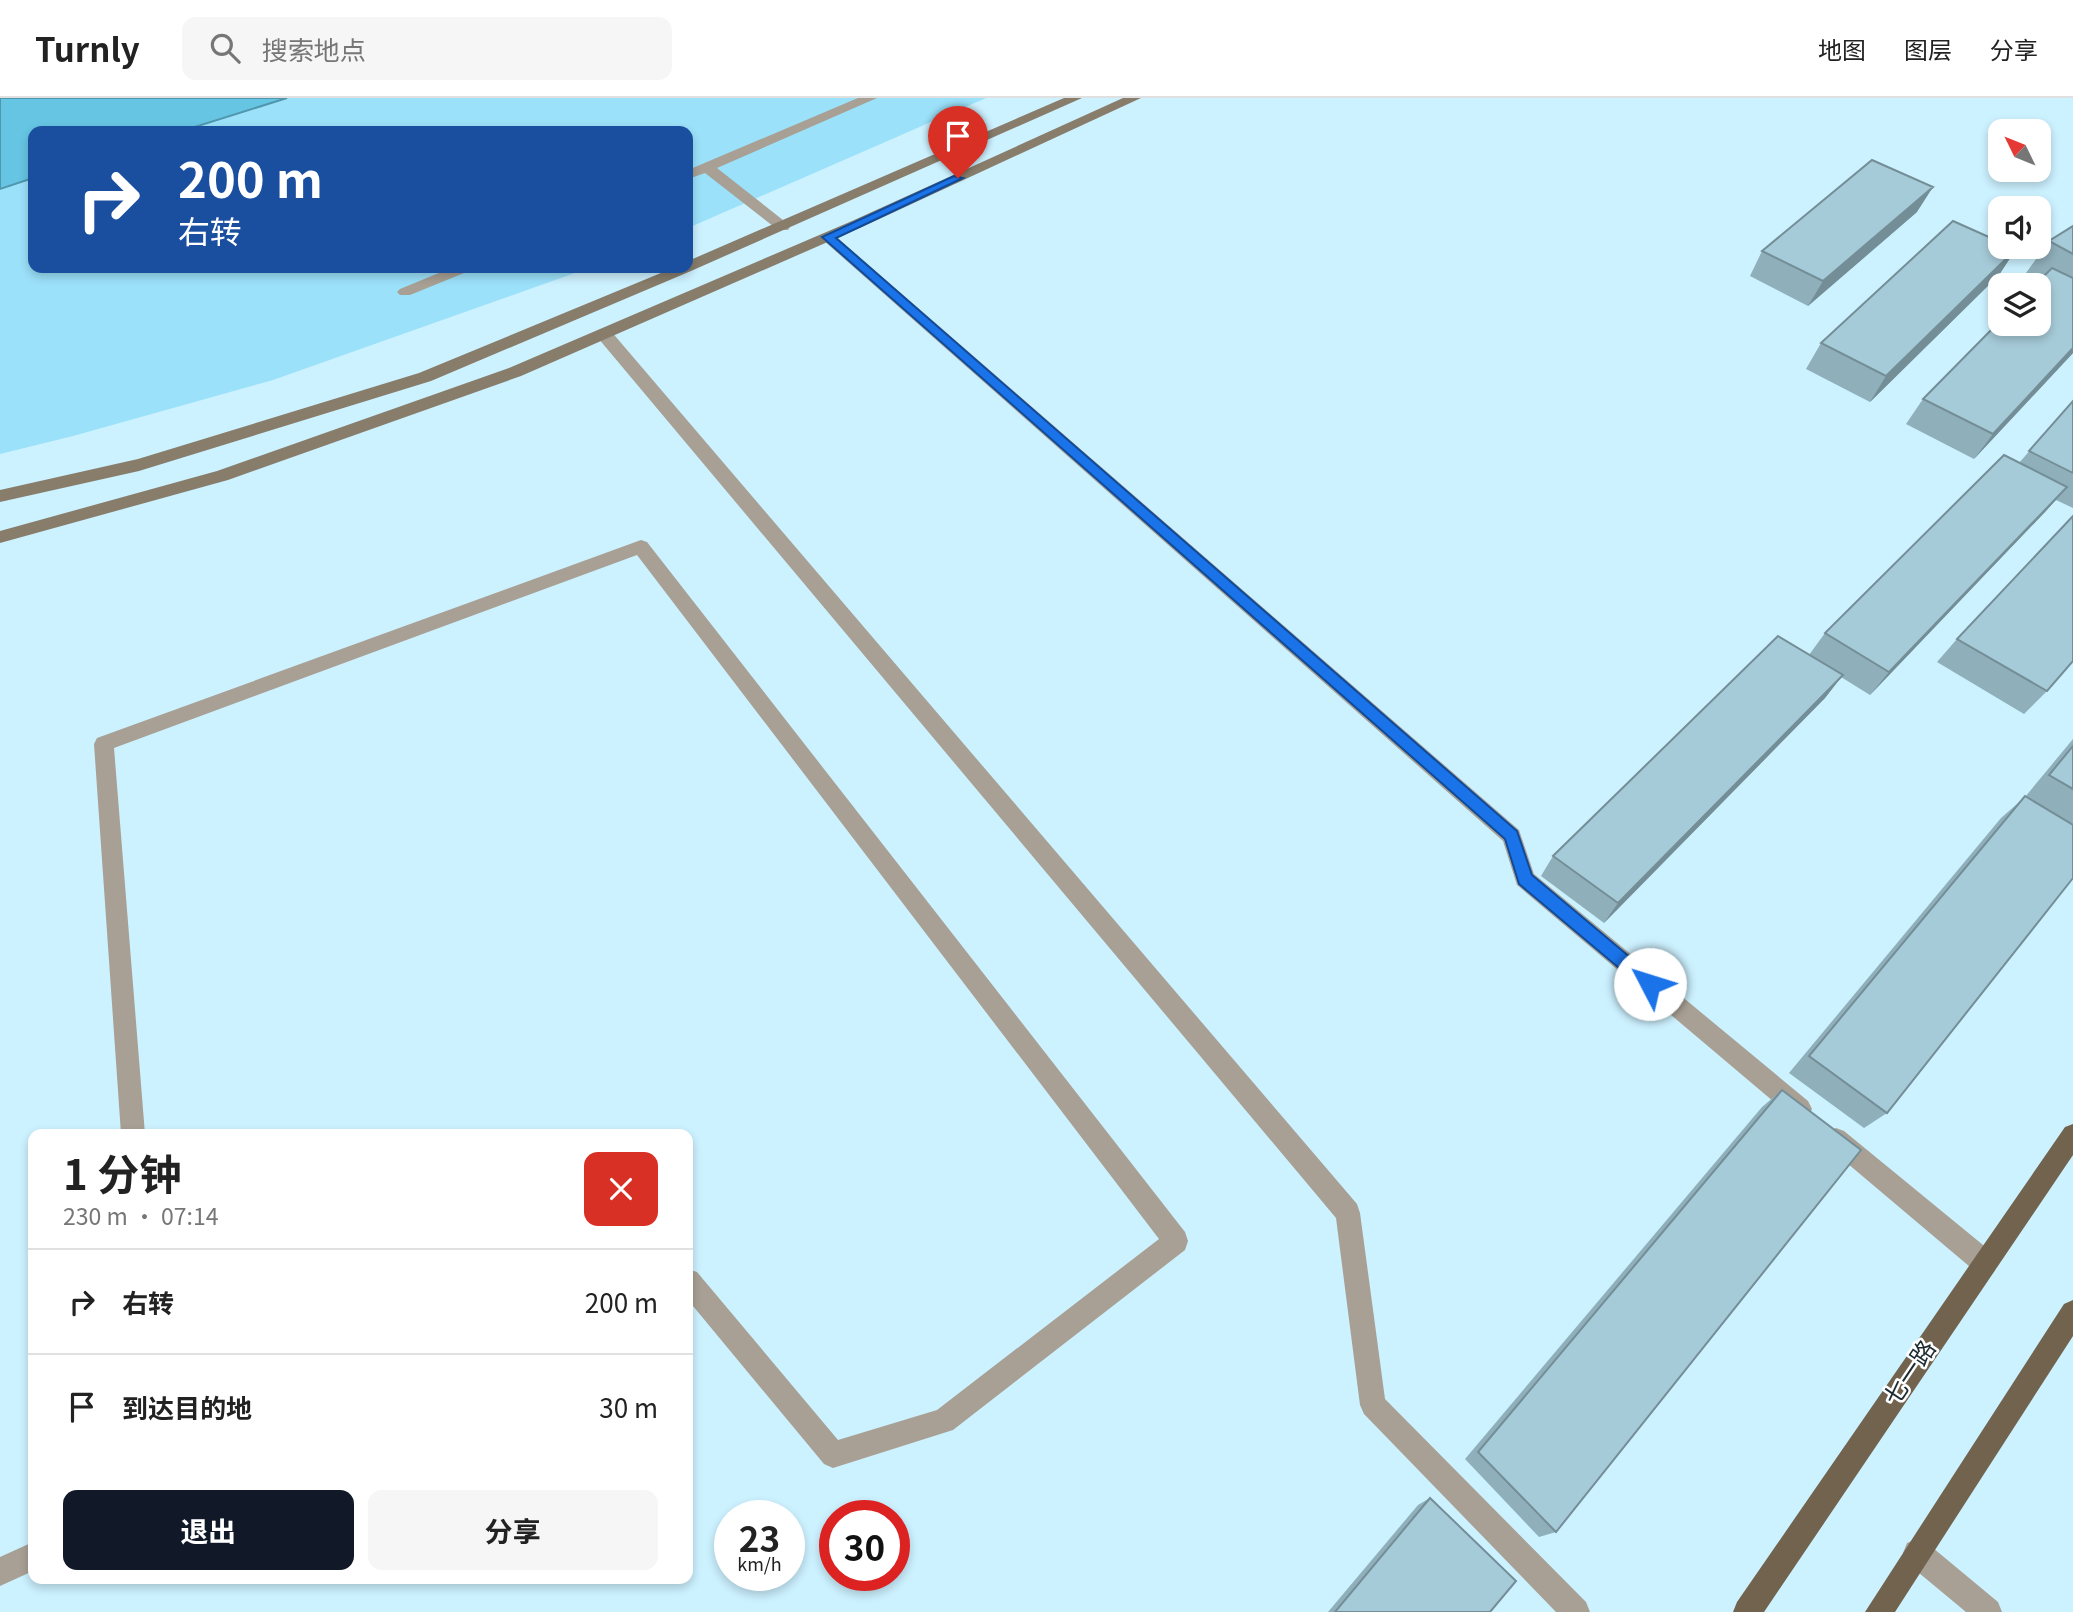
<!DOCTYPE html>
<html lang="zh">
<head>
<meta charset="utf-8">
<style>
  :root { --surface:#fff; --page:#f6f6f6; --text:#222; --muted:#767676; --line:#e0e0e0; --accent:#111827 }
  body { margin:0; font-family:Georgia,"Noto Sans SC",serif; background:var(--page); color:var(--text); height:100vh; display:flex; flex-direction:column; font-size:26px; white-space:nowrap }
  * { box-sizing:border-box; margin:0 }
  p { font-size:23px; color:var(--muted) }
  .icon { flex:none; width:38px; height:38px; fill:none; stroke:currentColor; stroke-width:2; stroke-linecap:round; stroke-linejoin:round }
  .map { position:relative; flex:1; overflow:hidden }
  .details { position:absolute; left:28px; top:1031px; width:665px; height:455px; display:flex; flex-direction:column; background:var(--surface); border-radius:14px; box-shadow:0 4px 10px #0003 }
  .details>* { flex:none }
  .hud { position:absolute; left:28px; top:28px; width:665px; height:147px; border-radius:14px; box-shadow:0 4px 10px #0003; background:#1a4fa0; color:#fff; overflow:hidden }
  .needle { width:46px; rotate:313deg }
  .controls { position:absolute; left:1988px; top:21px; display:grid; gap:14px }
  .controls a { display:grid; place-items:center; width:63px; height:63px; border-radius:14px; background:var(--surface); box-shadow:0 4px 10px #0003; font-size:35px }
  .speed { position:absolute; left:714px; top:1402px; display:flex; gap:14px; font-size:35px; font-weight:700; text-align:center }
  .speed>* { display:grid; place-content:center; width:91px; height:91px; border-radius:50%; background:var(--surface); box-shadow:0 4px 10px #0003; line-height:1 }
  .speed small { font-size:18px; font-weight:400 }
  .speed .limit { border:10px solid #d22; background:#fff; color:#111 }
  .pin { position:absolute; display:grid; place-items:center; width:60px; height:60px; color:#fff; margin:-72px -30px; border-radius:50% 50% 50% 0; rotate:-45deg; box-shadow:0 0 7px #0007 }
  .pin .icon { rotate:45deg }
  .me { position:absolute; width:77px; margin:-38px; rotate:310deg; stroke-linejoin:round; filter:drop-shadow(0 0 5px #0008) }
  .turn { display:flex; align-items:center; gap:24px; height:147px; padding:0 35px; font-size:32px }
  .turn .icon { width:91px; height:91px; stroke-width:2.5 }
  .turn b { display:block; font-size:49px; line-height:60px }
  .round { display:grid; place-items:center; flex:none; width:74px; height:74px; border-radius:14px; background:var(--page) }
  .head { display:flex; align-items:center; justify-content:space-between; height:119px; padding:0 35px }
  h1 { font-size:42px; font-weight:700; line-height:52px }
  .primary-button { display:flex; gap:14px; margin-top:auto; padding:14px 35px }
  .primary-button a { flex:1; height:80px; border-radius:14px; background:var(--accent); color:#fff; font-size:28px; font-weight:700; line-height:80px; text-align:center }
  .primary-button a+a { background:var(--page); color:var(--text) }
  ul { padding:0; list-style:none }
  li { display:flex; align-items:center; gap:21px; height:105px; padding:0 35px; border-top:2px solid var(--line) }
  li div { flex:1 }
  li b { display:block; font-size:26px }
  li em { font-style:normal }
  header { display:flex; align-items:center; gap:42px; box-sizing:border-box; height:98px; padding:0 35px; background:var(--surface); border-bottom:2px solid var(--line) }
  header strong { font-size:33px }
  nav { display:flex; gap:38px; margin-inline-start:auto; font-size:24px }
  .search { width:490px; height:63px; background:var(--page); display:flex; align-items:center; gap:18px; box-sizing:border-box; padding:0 24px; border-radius:14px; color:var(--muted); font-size:26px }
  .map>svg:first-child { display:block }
  .green { fill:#9be1f9 }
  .water { fill:#66c5e3; stroke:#5097ad; stroke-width:2 }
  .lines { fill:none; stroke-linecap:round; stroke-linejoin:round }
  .lane { fill:#a8a094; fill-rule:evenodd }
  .street { fill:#a8a094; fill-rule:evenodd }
  .secondary { fill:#887d6b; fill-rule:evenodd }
  .primary { fill:#71634e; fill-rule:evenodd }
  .wall { fill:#8fafba }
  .shaded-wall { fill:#748e97 }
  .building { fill:#a6cbd8; stroke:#748e97; stroke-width:2 }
  .route { fill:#1a73e8; stroke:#114b97; stroke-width:2 }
  .labels { text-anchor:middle; stroke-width:5; stroke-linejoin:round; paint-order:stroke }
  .near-street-label { font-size:24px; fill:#1c2b30; stroke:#fff }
</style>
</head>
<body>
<header>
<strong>Turnly</strong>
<div class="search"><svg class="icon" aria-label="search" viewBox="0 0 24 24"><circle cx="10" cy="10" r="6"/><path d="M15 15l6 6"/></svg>搜索地点</div>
<nav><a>地图</a><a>图层</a><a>分享</a></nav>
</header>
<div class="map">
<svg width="2073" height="1514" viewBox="0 0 2073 1514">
  <rect width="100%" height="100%" fill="#ccf1ff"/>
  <path class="green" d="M 287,0 L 986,0 L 688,130 L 688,33 L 182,33 Z
    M 33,80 L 33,170 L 589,170 L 273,282 L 73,338 L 0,356 L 0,91 Z"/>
  <path class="water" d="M 0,0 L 287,0 L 182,33 L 33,33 L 33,80 L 0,91 Z"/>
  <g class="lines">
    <path class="lane" d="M 858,0 L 877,0 L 717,70 L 788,126 L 790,129 L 788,132 L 778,132 L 705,75 L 688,81 L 688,72 Z
      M 451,170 L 472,170 L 469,173 L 410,197 L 400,197 L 397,194 L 400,191 Z"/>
    <path class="street" d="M 828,134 L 833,136 L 1519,732 L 1534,776 L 1808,1003 L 1812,1011 L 1808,1019 L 1800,1022 L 1792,1019 L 1517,787 L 1503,743 L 823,142 L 821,139 Z
      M 604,231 L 610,232 L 1357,1106 L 1360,1115 L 1385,1301 L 1586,1504 L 1590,1514 L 1556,1514 L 1364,1316 L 1360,1307 L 1336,1120 L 598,240 L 596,236 L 598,232 Z
      M 641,442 L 647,444 L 1185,1134 L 1188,1143 L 1185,1152 L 953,1332 L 833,1370 L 824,1366 L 688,1202 L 688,1171 L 697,1174 L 838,1342 L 937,1312 L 1159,1141 L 637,457 L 114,650 L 145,1036 L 121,1036 L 94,646 L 97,640 Z
      M 1836,1030 L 1844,1033 L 1994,1156 L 1997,1165 L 1994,1174 L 1985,1177 L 1976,1174 L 1828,1049 L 1824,1041 L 1828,1033 Z
      M 1917,1441 L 1927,1445 L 1998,1504 L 2002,1514 L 1966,1514 L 1907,1465 L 1903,1455 L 1907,1445 Z
      M 33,1444 L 33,1473 L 0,1488 L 0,1459 Z"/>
    <path class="secondary" d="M 1064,0 L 1082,0 L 691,173 L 431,283 L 139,373 L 0,404 L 0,392 L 138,361 L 419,275 L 673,170 L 688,170 L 688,163 Z
      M 1123,0 L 1141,0 L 862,129 L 521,278 L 228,382 L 0,445 L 0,433 L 217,373 L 509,270 L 852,123 Z"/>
    <path class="primary" d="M 2073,1026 L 2073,1057 L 1764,1514 L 1733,1514 L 1737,1504 L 2065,1029 Z
      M 2073,1202 L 2073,1238 L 1895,1514 L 1865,1514 L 2064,1206 Z"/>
  </g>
  <path class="wall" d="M 1917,114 L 1808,208 L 1750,178 L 1762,153 Z
    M 2073,128 L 2073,255 L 1974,361 L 1906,326 L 1923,301 L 2040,183 L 2026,175 L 2049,143 Z
    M 2016,151 L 1999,177 L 1870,304 L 1806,271 L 1821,245 Z
    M 2073,303 L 2073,410 L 2056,402 L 1870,597 L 1841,579 L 1825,600 L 1604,825 L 1541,778 L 1553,758 L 1809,557 L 1825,535 L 2019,365 Z
    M 1957,541 L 2047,593 L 2024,616 L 1937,564 Z
    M 2073,641 L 2073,780 L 1887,1015 L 1864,1030 L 1789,975 L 2001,720 L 2025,699 Z
    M 1782,992 L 1556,1434 L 1539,1439 L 1465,1361 L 1762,1009 Z
    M 1430,1400 L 1490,1514 L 1328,1514 L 1418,1407 Z"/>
  <path class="shaded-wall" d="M 1933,89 L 1917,114 L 1808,208 L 1823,183 Z
    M 2016,151 L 1999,177 L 1870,304 L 1886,278 Z
    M 2073,250 L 2073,255 L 1974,361 L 1993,336 Z
    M 2067,389 L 2046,413 L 1870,597 L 1889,574 Z
    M 1843,577 L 1825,600 L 1604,825 L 1618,805 Z"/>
  <path class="building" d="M 1872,62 L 1933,89 L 1823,183 L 1762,153 Z
    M 1953,123 L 2000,144 L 2000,149 L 2011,149 L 2016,151 L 1886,278 L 1821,245 Z
    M 2073,128 L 2073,156 L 2049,143 Z
    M 2052,170 L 2073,180 L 2073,250 L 1993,336 L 1923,301 L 2000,223 L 2000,226 L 2039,226 L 2039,187 L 2035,187 Z
    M 2073,303 L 2073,375 L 2029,353 Z
    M 2004,357 L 2067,389 L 1889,574 L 1825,535 Z
    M 2073,418 L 2073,563 L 2047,593 L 1957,541 Z
    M 1778,538 L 1843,577 L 1618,805 L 1553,758 Z
    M 2073,648 L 2073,691 L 2049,677 Z
    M 2025,698 L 2073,727 L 2073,780 L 1887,1015 L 1809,958 Z
    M 1782,992 L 1861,1052 L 1556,1434 L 1478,1354 Z
    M 1430,1400 L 1516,1483 L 1490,1514 L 1335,1514 Z"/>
  <path class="route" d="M 954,78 L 963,80 L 836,140 L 1517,733 L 1532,777 L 1656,881 L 1659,886 L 1656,891 L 1650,894 L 1644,891 L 1519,786 L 1505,741 L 822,139 Z"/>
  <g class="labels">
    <g class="near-street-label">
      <text transform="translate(1910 1275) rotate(-56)" y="8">七一路</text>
    </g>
  </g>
</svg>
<div class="controls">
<a><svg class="needle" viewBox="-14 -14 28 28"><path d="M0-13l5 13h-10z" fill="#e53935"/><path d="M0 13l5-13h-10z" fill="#767676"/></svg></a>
<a><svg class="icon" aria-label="sound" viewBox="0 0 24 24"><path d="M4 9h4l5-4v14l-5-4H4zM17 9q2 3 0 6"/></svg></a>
<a><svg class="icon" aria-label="layers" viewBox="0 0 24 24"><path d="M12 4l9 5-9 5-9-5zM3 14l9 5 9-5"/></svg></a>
</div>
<div class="speed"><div>23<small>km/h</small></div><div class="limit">30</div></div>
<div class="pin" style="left:958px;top:80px;background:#d93025"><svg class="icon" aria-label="arrive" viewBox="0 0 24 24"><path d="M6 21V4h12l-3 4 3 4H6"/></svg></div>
<svg class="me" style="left:1650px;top:886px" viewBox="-20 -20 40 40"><circle r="19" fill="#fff"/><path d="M0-13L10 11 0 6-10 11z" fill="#1a73e8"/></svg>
<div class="hud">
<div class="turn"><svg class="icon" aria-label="right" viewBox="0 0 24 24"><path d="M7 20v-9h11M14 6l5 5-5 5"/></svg><div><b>200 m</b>右转</div></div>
</div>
<section class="details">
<div class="head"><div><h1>1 分钟</h1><p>230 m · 07:14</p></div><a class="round" style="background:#d93025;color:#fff"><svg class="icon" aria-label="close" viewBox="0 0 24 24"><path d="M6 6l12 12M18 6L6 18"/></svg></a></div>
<ul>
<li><svg class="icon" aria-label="right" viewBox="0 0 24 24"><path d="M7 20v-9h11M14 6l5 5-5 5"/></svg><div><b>右转</b></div><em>200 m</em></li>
<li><svg class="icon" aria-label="arrive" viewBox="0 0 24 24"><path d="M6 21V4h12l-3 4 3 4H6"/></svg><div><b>到达目的地</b></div><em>30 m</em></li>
</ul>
<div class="primary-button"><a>退出</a><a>分享</a></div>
</section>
</div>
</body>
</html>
